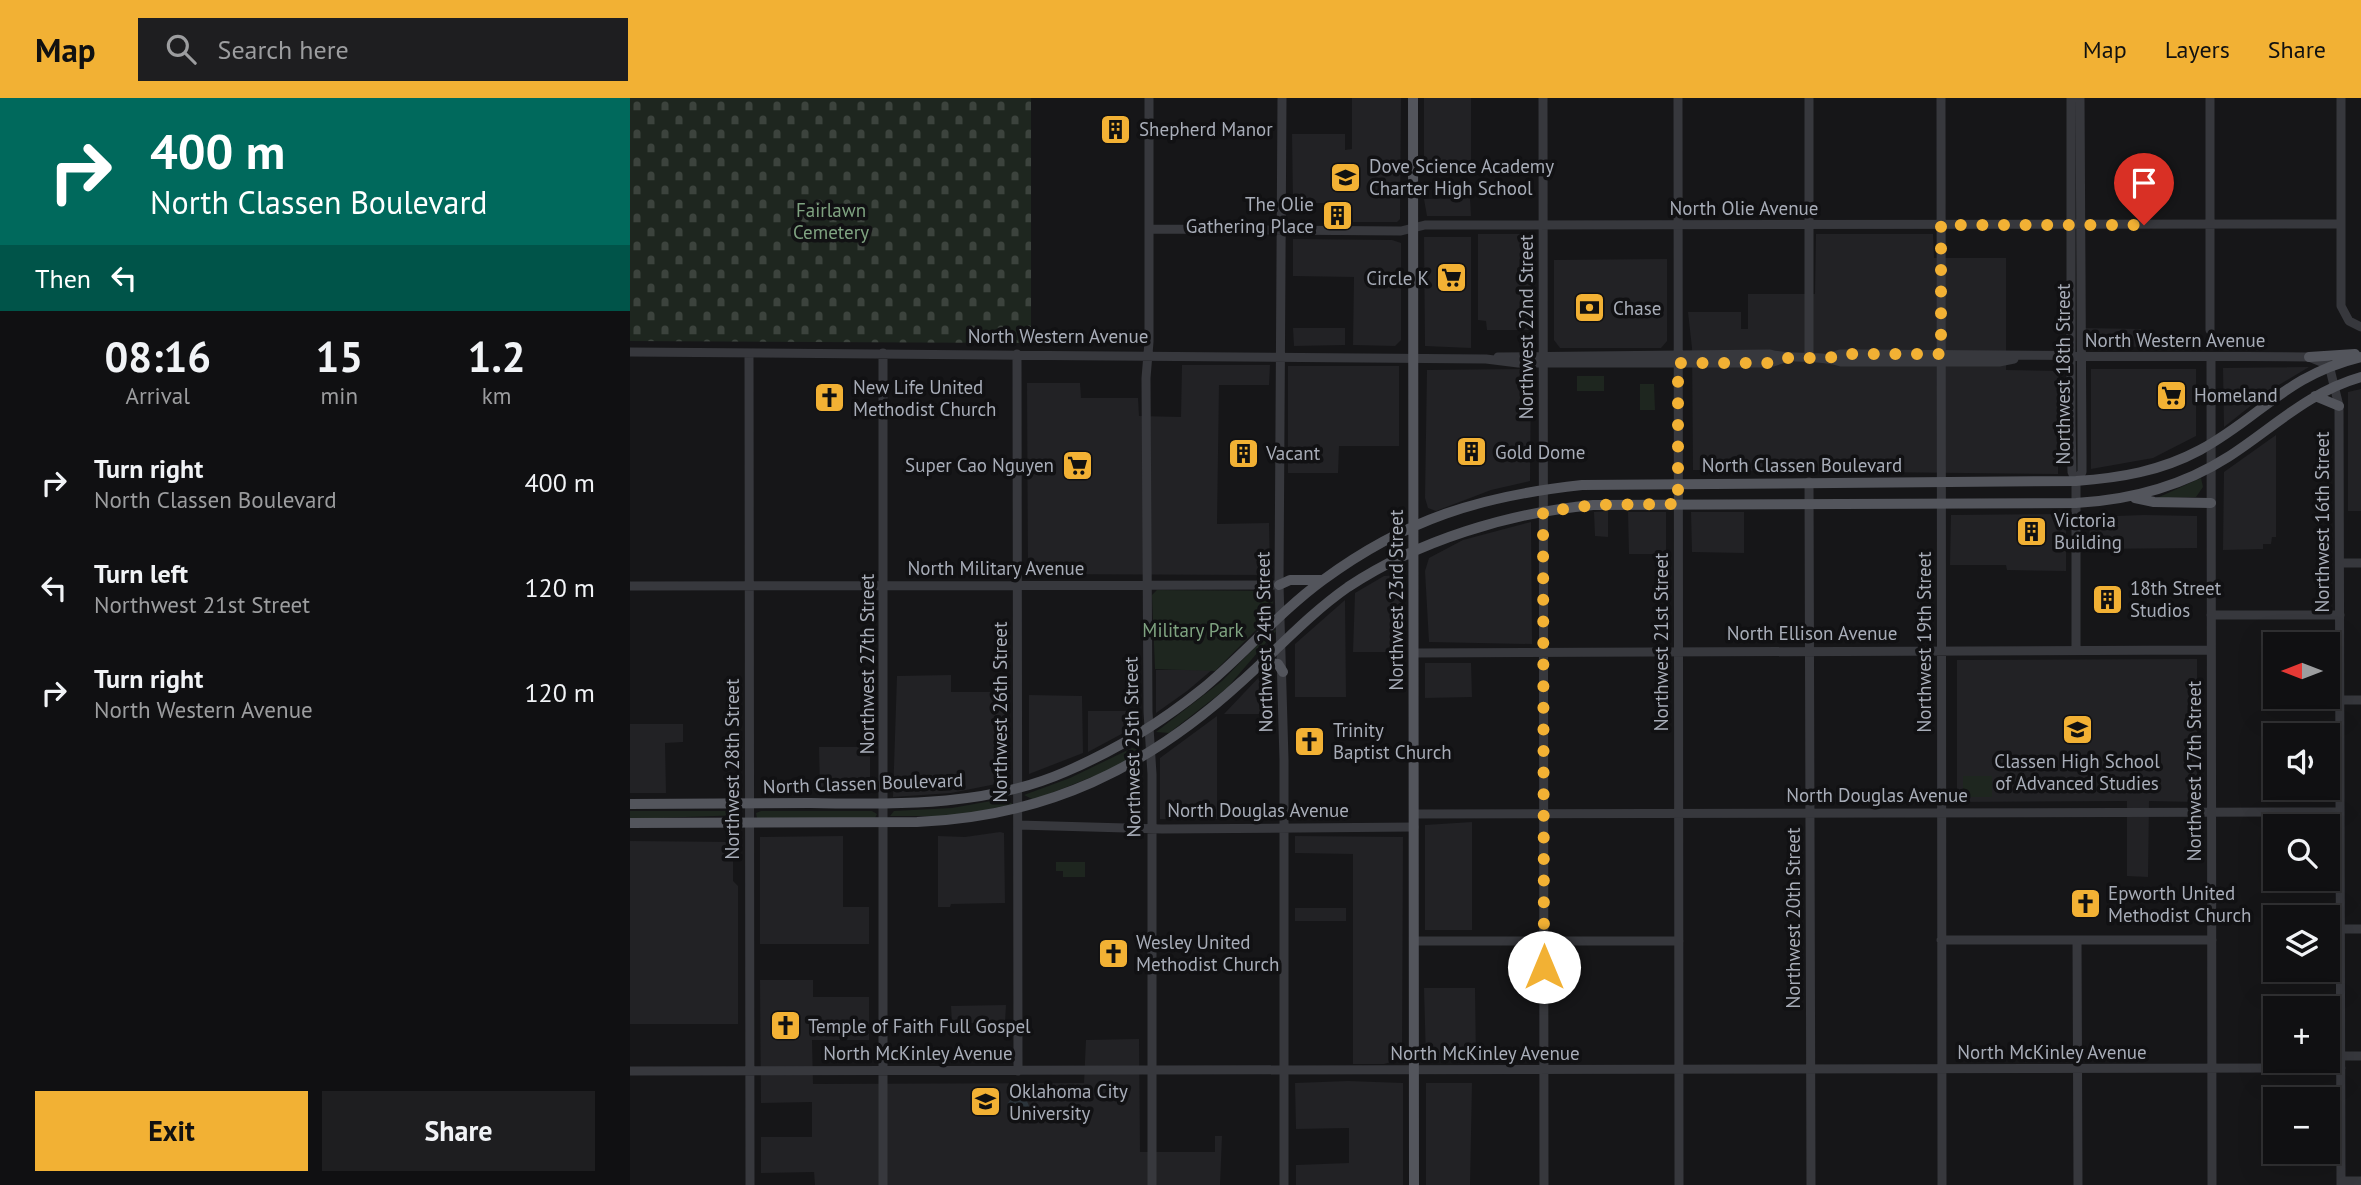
<!DOCTYPE html>
<html lang="en">
<head>
<meta charset="utf-8">
<style>
  :root { --surface:#101012; --page:#1e1e20; --text:#f1f3f6; --muted:#9c9d9f; --line:#303032; --accent:#f2b134 }
  body { margin:0; font-family:"PT Sans",sans-serif; background:var(--page); color:var(--text); height:100vh; display:flex; flex-direction:column; font-size:26px; white-space:nowrap }
  * { box-sizing:border-box; margin:0 }
  p { font-size:23px; color:var(--muted) }
  .icon { flex:none; width:38px; height:38px; fill:none; stroke:currentColor; stroke-width:2; stroke-linecap:round; stroke-linejoin:round }
  .map { position:relative; flex:1; overflow:hidden }
  .sheet { display:flex; flex-direction:column; background:var(--surface); width:630px }
  .sheet>* { flex:none }
  .top-card { background:#00695c; color:#fff; overflow:hidden }
  .needle { width:46px; rotate:270deg }
  .controls { position:absolute; left:1633px; top:534px; display:grid; gap:14px }
  .controls a { display:grid; place-items:center; width:77px; height:77px; border-radius:0px; background:var(--surface); box-shadow:0 7px 28px #0002,0 0 0 2px var(--line); font-size:35px }
  .pin { position:absolute; display:grid; place-items:center; width:60px; height:60px; color:#fff; margin:-72px -30px; border-radius:50% 50% 50% 0; rotate:-45deg; box-shadow:0 0 7px #0007 }
  .pin .icon { rotate:45deg }
  .me { position:absolute; width:77px; margin:-38px; rotate:0deg; stroke-linejoin:round; filter:drop-shadow(0 0 5px #0008) }
  .turn { display:flex; align-items:center; gap:24px; height:147px; padding:0 35px; font-size:32px }
  .turn .icon { width:91px; height:91px; stroke-width:2.5 }
  .turn b { display:block; font-size:49px; line-height:60px }
  .then { display:flex; align-items:center; height:66px; padding:0 35px; background:#0003; gap:14px; font-size:26px }
  .eta { display:flex; justify-content:space-evenly; align-items:center; height:119px; text-align:center }
  .eta b { font-size:42px; font-weight:700; line-height:49px }
  .primary-button { display:flex; gap:14px; margin-top:auto; padding:14px 35px }
  .primary-button a { flex:1; height:80px; border-radius:0px; background:var(--accent); color:#111; font-size:28px; font-weight:700; line-height:80px; text-align:center }
  .primary-button a+a { background:var(--page); color:var(--text) }
  ul { padding:0; list-style:none }
  li { display:flex; align-items:center; gap:21px; height:105px; padding:0 35px }
  li div { flex:1 }
  li b { display:block; font-size:26px }
  li em { font-style:normal }
  header { display:flex; align-items:center; gap:42px; box-sizing:border-box; height:98px; padding:0 35px; background:var(--accent); color:#111 }
  header strong { font-size:33px }
  nav { display:flex; gap:38px; margin-inline-start:auto; font-size:24px }
  .search { width:490px; height:63px; background:var(--page); display:flex; align-items:center; gap:18px; box-sizing:border-box; padding:0 24px; border-radius:0px; color:var(--muted); font-size:26px }
  main { display:flex; flex:1; min-height:0 }
  .map>svg:first-child { display:block }
  .built { fill:#222225 }
  .green { fill:#1e261f }
  .cemetery { fill:url(#cemetery-stones) }
  .water { fill:url(#water-ripples) }
  .lines { fill:none; stroke-linecap:round; stroke-linejoin:round }
  .minor { stroke:#37383d; stroke-width:9 }
  .major { stroke:#53555c; stroke-width:10 }
  .route { stroke:#f2b134; stroke-width:12; stroke-dasharray:0 21.6 }
  .labels { text-anchor:middle; stroke-width:7; stroke-linejoin:round; paint-order:stroke }
  .poi-label { font-size:19px; fill:#a8adb8; stroke:#111113; text-anchor:start }
  .street-label { font-size:19px; fill:#a8adb8; stroke:#111113 }
  .park-label { font-size:19px; fill:#7fa381; stroke:#111113 }
</style>
</head>
<body>
<header>
<strong>Map</strong>
<div class="search"><svg class="icon" aria-label="search" viewBox="0 0 24 24"><circle cx="10" cy="10" r="6"/><path d="M15 15l6 6"/></svg>Search here</div>
<nav><a>Map</a><a>Layers</a><a>Share</a></nav>
</header>
<main>
<section class="sheet">
<div class="top-card">
<div class="turn"><svg class="icon" aria-label="right" viewBox="0 0 24 24"><path d="M7 20v-9h11M14 6l5 5-5 5"/></svg><div><b>400 m</b>North Classen Boulevard</div></div>
<div class="then">Then<svg class="icon" aria-label="left" viewBox="0 0 24 24"><path d="M17 20v-9H6M10 6l-5 5 5 5"/></svg></div>
</div>
<div class="eta">
<div><b>08:16</b><p>Arrival</p></div>
<div><b>15</b><p>min</p></div>
<div><b>1.2</b><p>km</p></div>
</div>
<ul>
<li><svg class="icon" aria-label="right" viewBox="0 0 24 24"><path d="M7 20v-9h11M14 6l5 5-5 5"/></svg><div><b>Turn right</b><p>North Classen Boulevard</p></div><em>400 m</em></li>
<li><svg class="icon" aria-label="left" viewBox="0 0 24 24"><path d="M17 20v-9H6M10 6l-5 5 5 5"/></svg><div><b>Turn left</b><p>Northwest 21st Street</p></div><em>120 m</em></li>
<li><svg class="icon" aria-label="right" viewBox="0 0 24 24"><path d="M7 20v-9h11M14 6l5 5-5 5"/></svg><div><b>Turn right</b><p>North Western Avenue</p></div><em>120 m</em></li>
</ul>
<div class="primary-button"><a>Exit</a><a>Share</a></div>
</section>
<div class="map">
<svg width="1731" height="1087" viewBox="0 0 1731 1087">
  <defs>
    <pattern id="cemetery-stones" width="16" height="16" patternUnits="userSpaceOnUse" patternTransform="scale(1.75)"><rect width="16" height="16" fill="#1e261f"/><path d="M2 7V4a2 2 0 0 1 4 0v3zM10 15v-3a2 2 0 0 1 4 0v3z" fill="#3c433d"/></pattern>
    <pattern id="water-ripples" width="26" height="14" patternUnits="userSpaceOnUse" patternTransform="scale(1.75)"><rect width="26" height="14" fill="#2c353c"/><path d="M2 4q2-2 4 0t4 0M15 11q2-2 4 0t4 0" fill="none" stroke="#485056"/></pattern>
  </defs>
  <rect width="100%" height="100%" fill="#161618"/>
  <path class="built" d="M 722,0 L 771,0 L 770,121 L 767,124 L 723,124 L 721,105 L 663,105 L 662,36 L 715,36 L 715,52 L 722,51 Z
    M 794,0 L 841,0 L 841,65 L 794,64 Z
    M 840,100 L 841,118 L 797,118 L 794,101 Z
    M 848,136 L 902,136 L 901,232 L 857,232 L 856,223 L 848,222 Z
    M 1186,136 L 1303,136 L 1304,160 L 1376,160 L 1376,272 L 1429,273 L 1428,376 L 1063,372 L 1062,250 L 1058,214 L 1111,214 L 1111,231 L 1118,231 L 1118,196 L 1185,196 Z
    M 794,139 L 841,139 L 841,250 L 795,248 Z
    M 663,141 L 762,142 L 771,145 L 771,242 L 765,248 L 723,247 L 724,179 L 663,178 Z
    M 1037,161 L 1037,243 L 1031,250 L 930,250 L 924,242 L 924,162 Z
    M 663,230 L 715,230 L 715,247 L 664,248 Z
    M 1453,230 L 1511,231 L 1511,249 L 1453,248 Z
    M 552,267 L 640,267 L 639,287 L 589,287 L 587,426 L 639,425 L 640,477 L 398,476 L 397,285 L 450,285 L 451,300 L 508,300 L 509,318 L 551,319 Z
    M 658,268 L 769,268 L 769,348 L 709,348 L 708,375 L 658,375 Z
    M 1679,269 L 1642,291 L 1594,329 L 1593,270 Z
    M 894,271 L 901,277 L 900,383 L 861,392 L 806,413 L 798,410 L 795,400 L 797,272 Z
    M 1461,271 L 1566,271 L 1566,338 L 1523,360 L 1461,371 Z
    M 1731,291 L 1731,413 L 1718,413 L 1718,294 Z
    M 1646,337 L 1646,439 L 1642,439 L 1641,446 L 1633,446 L 1633,451 L 1593,452 L 1594,374 Z
    M 978,413 L 978,439 L 965,438 L 964,414 Z
    M 998,414 L 1036,414 L 1036,456 L 999,456 Z
    M 1061,414 L 1114,414 L 1114,455 L 1062,454 Z
    M 1436,416 L 1436,473 L 1377,472 L 1376,467 L 1320,467 L 1321,417 Z
    M 1514,417 L 1567,418 L 1567,450 L 1460,451 L 1459,419 Z
    M 901,424 L 902,546 L 799,544 L 795,473 L 799,460 L 833,442 Z
    M 772,477 L 772,554 L 723,554 L 725,495 L 754,478 Z
    M 715,502 L 716,599 L 665,599 L 665,546 Z
    M 1567,561 L 1567,704 L 1519,703 L 1518,779 L 1497,778 L 1497,703 L 1327,704 L 1327,562 Z
    M 795,565 L 841,565 L 842,599 L 795,600 Z
    M 583,571 L 557,593 L 526,615 L 526,572 Z
    M 633,575 L 642,577 L 642,616 L 594,616 Z
    M 321,577 L 321,594 L 375,594 L 376,684 L 321,695 L 263,699 L 267,578 Z
    M 399,597 L 452,598 L 453,655 L 399,676 Z
    M 458,613 L 510,613 L 510,626 L 458,654 Z
    M 587,618 L 587,721 L 530,721 L 530,660 Z
    M 0,626 L 53,626 L 53,644 L 35,645 L 36,695 L 0,695 Z
    M 189,649 L 240,649 L 240,695 L 190,694 Z
    M 842,724 L 842,832 L 795,832 L 795,727 Z
    M 370,734 L 374,735 L 375,805 L 321,806 L 320,809 L 308,809 L 308,738 L 335,739 Z
    M 213,738 L 213,809 L 239,809 L 239,846 L 130,846 L 130,739 Z
    M 665,738 L 773,739 L 772,961 L 754,966 L 723,966 L 723,756 L 665,755 Z
    M 0,743 L 103,744 L 103,783 L 108,788 L 108,926 L 0,926 Z
    M 665,810 L 716,810 L 716,823 L 665,823 Z
    M 130,882 L 183,882 L 183,899 L 239,899 L 239,942 L 182,942 L 183,986 L 454,985 L 456,942 L 509,941 L 510,1054 L 585,1054 L 585,1038 L 592,1038 L 590,1087 L 185,1087 L 184,1074 L 131,1075 L 131,1039 L 182,1039 L 182,1004 L 131,1005 Z
    M 794,890 L 845,890 L 846,962 L 796,962 Z
    M 376,907 L 375,925 L 322,925 L 321,908 Z
    M 718,983 L 773,985 L 773,1087 L 666,1087 L 666,1067 L 719,1065 L 719,1030 L 666,1031 L 665,985 Z
    M 796,985 L 842,985 L 840,1087 L 796,1087 Z"/>
  <path class="green" d="M 947,278 L 974,278 L 974,293 L 947,293 Z
    M 1010,286 L 1024,286 L 1025,312 L 1010,312 Z
    M 1571,380 L 1573,389 L 1566,399 L 1527,400 Z
    M 527,492 L 641,493 L 644,514 L 585,573 L 525,571 L 522,497 Z
    M 647,532 L 597,590 L 539,635 L 526,634 L 592,583 L 641,533 Z
    M 502,650 L 513,653 L 479,672 L 404,702 L 394,697 L 440,680 Z
    M 1333,678 L 1362,678 L 1362,699 L 1333,699 Z
    M 372,701 L 383,706 L 329,718 L 260,718 L 264,713 L 322,710 Z
    M 0,713 L 106,713 L 113,717 L 0,721 Z
    M 131,713 L 242,713 L 247,716 L 245,720 L 127,720 L 126,715 Z
    M 426,764 L 455,764 L 455,779 L 433,779 L 433,773 L 426,773 Z"/>
  <path class="cemetery" d="M 0,0 L 401,0 L 401,245 L 0,243 Z"/>
  <path class="water" d="M377 1010a11 11 0 1 1 22 0a11 11 0 1 1-22 0Z"/>
  <g class="lines">
    <path class="minor" d="M 519,0 L 519,244 L 516,280 L 518,614 L 522,676 L 522,1087
      M 652,0 L 649,487 L 654,662 L 654,1087
      M 913,0 L 914,1087
      M 1048,0 L 1049,1087
      M 1179,0 L 1179,260
      M 1311,0 L 1312,1087
      M 1441,0 L 1441,325 L 1442,374 L 1446,383 L 1446,552
      M 1580,0 L 1580,232
      M 1711,0 L 1711,208 L 1719,223 L 1731,229
      M 519,131 L 771,133 L 795,127 L 1710,126
      M 0,254 L 856,261 L 888,265 L 1140,265 L 1155,260
      M 119,255 L 120,1087
      M 387,256 L 388,973
      M 868,259 L 1140,256 C 1163,262 1188,256 1211,264 L 1369,264 L 1384,261
      M 1581,259 L 1582,1087
      M 1199,260 L 1210,256 L 1229,256 L 1679,259 L 1699,267 L 1709,308 L 1711,1087
      M 1446,383 L 1452,374 L 1452,357 L 1450,0
      M 1179,384 L 1181,1087
      M 1710,465 L 1731,465
      M 0,488 L 649,487
      M 1581,517 L 1710,517
      M 784,555 L 1581,552
      M 1710,602 L 1731,602
      M 784,716 L 1710,714
      M 388,727 L 532,731 L 784,729
      M 1710,831 L 1731,831
      M 1311,842 L 1582,842
      M 1447,842 L 1448,1087
      M 784,843 L 1049,843
      M 1711,958 L 1731,958
      M 0,973 L 1711,970
      M 1711,1083 L 1731,1083
      M 253,1087 L 253,255"/>
    <path class="major" d="M 783,0 L 784,1087
      M 1679,259 L 1725,256
      M 1685,298 L 1709,308
      M 1505,400 L 1524,404 L 1581,405
      M 649,487 L 660,482 L 692,482
      M 632,564 L 648,566 L 653,574
      M 0,706 C 60,706 120,705 180,705 C 266,706 355,709 435,674 C 484,653 530,625 571,592 C 613,558 648,515 693,482 C 776,421 850,398 952,387 L 1446,383 C 1490,380 1531,373 1570,352 C 1631,319 1656,277 1731,259
      M 0,725 L 287,724 C 416,719 517,670 611,584 C 647,552 678,517 718,489 C 789,442 879,415 963,407 L 1446,405 C 1501,402 1551,389 1598,359 C 1643,330 1678,294 1731,279"/>
  </g>
  <g class="lines">
    <path class="route" d="M 914,869 L 913,414 L 963,407 L 1048,406 L 1048,265 L 1140,265 L 1155,260 L 1199,260 L 1210,256 L 1311,256 L 1311,127 L 1514,127"/>
  </g>
  <defs>
    <symbol id="building-square" viewBox="-11 -11 22 22"><rect x="-9" y="-9" width="18" height="18" rx="4" fill="#f2b134" stroke="#111113"/><path d="M-4-6H4V6H1V3H-1V6H-4ZM-2.5-4.3h1.7v1.8h-1.7ZM.8-4.3h1.7v1.8H.8ZM-2.5-1h1.7V.8h-1.7ZM.8-1h1.7V.8H.8Z" fill="#111"/></symbol>
    <symbol id="school-square" viewBox="-11 -11 22 22"><rect x="-9" y="-9" width="18" height="18" rx="4" fill="#f2b134" stroke="#111113"/><path d="M0-5L7-2L0 1L-7-2ZM-4 1L0 2.5L4 1V4Q0 6-4 4Z" fill="#111"/></symbol>
    <symbol id="supermarket-square" viewBox="-11 -11 22 22"><rect x="-9" y="-9" width="18" height="18" rx="4" fill="#f2b134" stroke="#111113"/><path d="M-6-5.5h2.5l.6 2H6L4.5 2H-2.5L-4.4-4H-6ZM-1.5 3.2a1.3 1.3 0 1 0 .1 0ZM3 3.2a1.3 1.3 0 1 0 .1 0Z" fill="#111"/></symbol>
    <symbol id="bank-square" viewBox="-11 -11 22 22"><rect x="-9" y="-9" width="18" height="18" rx="4" fill="#f2b134" stroke="#111113"/><path d="M-6-4H6V4H-6ZM0-2.3a2.3 2.3 0 1 0 0 4.6a2.3 2.3 0 1 0 0-4.6Z" fill="#111"/></symbol>
    <symbol id="church-square" viewBox="-11 -11 22 22"><rect x="-9" y="-9" width="18" height="18" rx="4" fill="#f2b134" stroke="#111113"/><path d="M-1.2-6h2.4v3.5h3.3v2.4h-3.3V6h-2.4V-.1h-3.3v-2.4h3.3Z" fill="#111"/></symbol>
    <symbol id="university-square" viewBox="-11 -11 22 22"><rect x="-9" y="-9" width="18" height="18" rx="4" fill="#f2b134" stroke="#111113"/><path d="M0-5L7-2L0 1L-7-2ZM-4 1L0 2.5L4 1V4Q0 6-4 4Z" fill="#111"/></symbol>
  </defs>
  <g fill-rule="evenodd">
    <use href="#building-square" x="468" y="14" width="35" height="35"/>
    <use href="#school-square" x="698" y="62" width="35" height="35"/>
    <use href="#building-square" x="690" y="100" width="35" height="35"/>
    <use href="#supermarket-square" x="804" y="162" width="35" height="35"/>
    <use href="#bank-square" x="942" y="192" width="35" height="35"/>
    <use href="#supermarket-square" x="1524" y="280" width="35" height="35"/>
    <use href="#church-square" x="182" y="282" width="35" height="35"/>
    <use href="#building-square" x="824" y="336" width="35" height="35"/>
    <use href="#building-square" x="596" y="338" width="35" height="35"/>
    <use href="#supermarket-square" x="430" y="350" width="35" height="35"/>
    <use href="#building-square" x="1384" y="416" width="35" height="35"/>
    <use href="#building-square" x="1460" y="484" width="35" height="35"/>
    <use href="#school-square" x="1430" y="614" width="35" height="35"/>
    <use href="#church-square" x="662" y="626" width="35" height="35"/>
    <use href="#church-square" x="1438" y="788" width="35" height="35"/>
    <use href="#church-square" x="466" y="838" width="35" height="35"/>
    <use href="#church-square" x="138" y="910" width="35" height="35"/>
    <use href="#university-square" x="338" y="986" width="35" height="35"/>
  </g>
  <g class="labels">
    <g class="poi-label">
      <text x="509" y="38">Shepherd Manor</text>
      <text x="739" y="75">Dove Science Academy<tspan x="739" dy="22">Charter High School</tspan></text>
      <text x="684" y="113" text-anchor="end">The Olie<tspan x="684" dy="22">Gathering Place</tspan></text>
      <text x="799" y="187" text-anchor="end">Circle K</text>
      <text x="983" y="217">Chase</text>
      <text x="223" y="296">New Life United<tspan x="223" dy="22">Methodist Church</tspan></text>
      <text x="1564" y="304">Homeland</text>
      <text x="865" y="361">Gold Dome</text>
      <text x="636" y="362">Vacant</text>
      <text x="424" y="374" text-anchor="end">Super Cao Nguyen</text>
      <text x="1424" y="429">Victoria<tspan x="1424" dy="22">Building</tspan></text>
      <text x="1500" y="497">18th Street<tspan x="1500" dy="22">Studios</tspan></text>
      <text x="703" y="639">Trinity<tspan x="703" dy="22">Baptist Church</tspan></text>
      <text x="1447" y="670" text-anchor="middle">Classen High School<tspan x="1447" dy="22">of Advanced Studies</tspan></text>
      <text x="1478" y="802">Epworth United<tspan x="1478" dy="22">Methodist Church</tspan></text>
      <text x="506" y="851">Wesley United<tspan x="506" dy="22">Methodist Church</tspan></text>
      <text x="178" y="935">Temple of Faith Full Gospel</text>
      <text x="379" y="1000">Oklahoma City<tspan x="379" dy="22">University</tspan></text>
    </g>
    <g class="street-label">
      <text x="1114" y="117">North Olie Avenue</text>
      <text transform="translate(896 229) rotate(-90)" y="7">Northwest 22nd Street</text>
      <text x="428" y="245">North Western Avenue</text>
      <text x="1545" y="249">North Western Avenue</text>
      <text transform="translate(1433 276) rotate(-90)" y="7">Northwest 18th Street</text>
      <text x="1172" y="374">North Classen Boulevard</text>
      <text transform="translate(1692 424) rotate(-90)" y="7">Northwest 16th Street</text>
      <text x="366" y="477">North Military Avenue</text>
      <text transform="translate(766 502) rotate(-90)" y="7">Northwest 23rd Street</text>
      <text x="1182" y="542">North Ellison Avenue</text>
      <text transform="translate(634 544) rotate(-91)" y="7">Northwest 24th Street</text>
      <text transform="translate(1031 544) rotate(-90)" y="7">Northwest 21st Street</text>
      <text transform="translate(1294 544) rotate(-90)" y="7">Northwest 19th Street</text>
      <text transform="translate(237 566) rotate(-90)" y="7">Northwest 27th Street</text>
      <text transform="translate(370 614) rotate(-90)" y="7">Northwest 26th Street</text>
      <text transform="translate(502 649) rotate(-91)" y="7">Northwest 25th Street</text>
      <text transform="translate(102 671) rotate(-90)" y="7">Northwest 28th Street</text>
      <text transform="translate(1564 673) rotate(-90)" y="7">Northwest 17th Street</text>
      <text transform="translate(233 685) rotate(-2)" y="7">North Classen Boulevard</text>
      <text x="1247" y="704">North Douglas Avenue</text>
      <text x="628" y="719">North Douglas Avenue</text>
      <text transform="translate(1163 820) rotate(-90)" y="7">Northwest 20th Street</text>
      <text x="1422" y="961">North McKinley Avenue</text>
      <text x="288" y="962">North McKinley Avenue</text>
      <text x="855" y="962">North McKinley Avenue</text>
    </g>
    <g class="park-label">
      <text x="201" y="119">Fairlawn<tspan x="201" dy="22">Cemetery</tspan></text>
      <text x="563" y="539">Military Park</text>
    </g>
  </g>
</svg>
<div class="controls">
<a><svg class="needle" viewBox="-14 -14 28 28"><path d="M0-13l5 13h-10z" fill="#e53935"/><path d="M0 13l5-13h-10z" fill="#9c9d9f"/></svg></a>
<a><svg class="icon" aria-label="sound" viewBox="0 0 24 24"><path d="M4 9h4l5-4v14l-5-4H4zM17 9q2 3 0 6"/></svg></a>
<a><svg class="icon" aria-label="search" viewBox="0 0 24 24"><circle cx="10" cy="10" r="6"/><path d="M15 15l6 6"/></svg></a>
<a><svg class="icon" aria-label="layers" viewBox="0 0 24 24"><path d="M12 4l9 5-9 5-9-5zM3 14l9 5 9-5"/></svg></a>
<a>+</a>
<a>−</a>
</div>
<div class="pin" style="left:1514px;top:127px;background:#d93025"><svg class="icon" aria-label="arrive" viewBox="0 0 24 24"><path d="M6 21V4h12l-3 4 3 4H6"/></svg></div>
<svg class="me" style="left:914px;top:869px" viewBox="-20 -20 40 40"><circle r="19" fill="#fff"/><path d="M0-13L10 11 0 6-10 11z" fill="#f2b134"/></svg>
</div>
</main>
</body>
</html>
